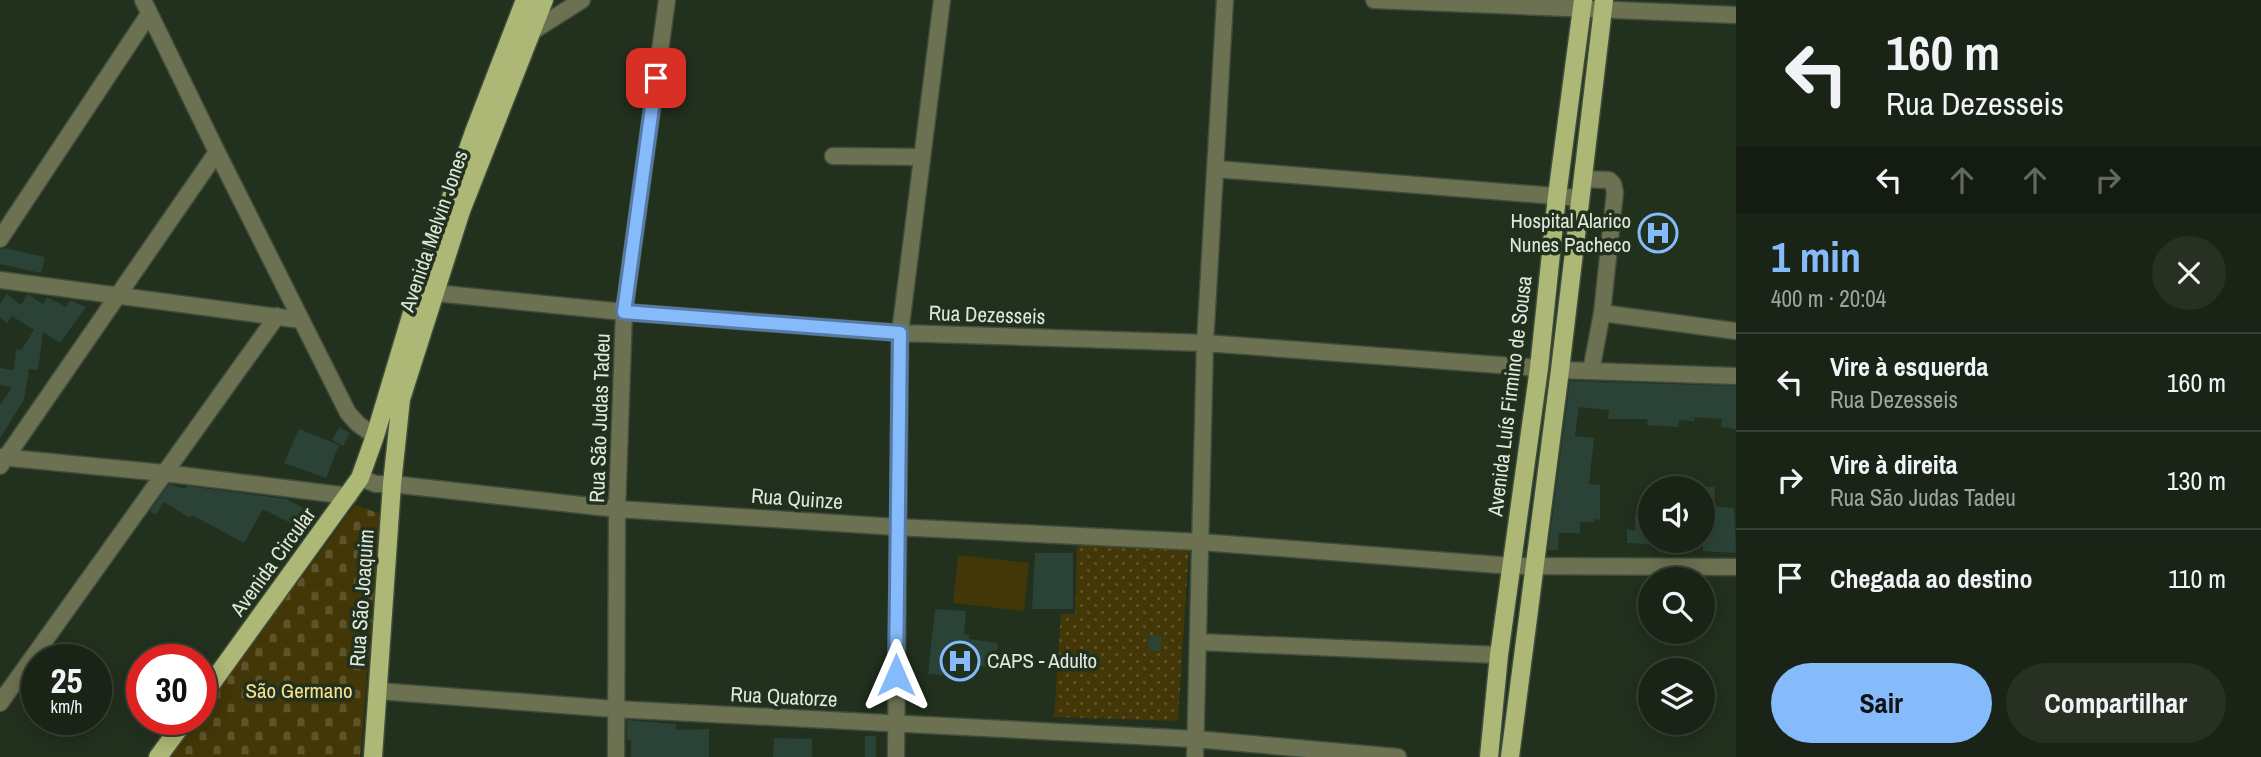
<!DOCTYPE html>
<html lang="pt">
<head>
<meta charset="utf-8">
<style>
  :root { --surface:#1a2416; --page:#273023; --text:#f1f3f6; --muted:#9fa4a1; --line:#384135; --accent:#85bbfb }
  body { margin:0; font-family:"Archivo Narrow",sans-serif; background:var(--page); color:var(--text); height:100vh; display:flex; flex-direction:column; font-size:26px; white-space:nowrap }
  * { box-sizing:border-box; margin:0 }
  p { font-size:23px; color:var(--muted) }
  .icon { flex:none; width:38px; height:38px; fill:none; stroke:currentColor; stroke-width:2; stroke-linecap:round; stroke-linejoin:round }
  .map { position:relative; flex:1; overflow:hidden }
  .side { display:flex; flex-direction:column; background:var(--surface); width:525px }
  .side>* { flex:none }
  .hud { background:#1a2416; color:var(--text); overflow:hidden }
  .tools { position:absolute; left:1638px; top:476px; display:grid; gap:14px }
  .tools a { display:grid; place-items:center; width:77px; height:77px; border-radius:50%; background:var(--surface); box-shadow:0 4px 18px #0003,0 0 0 2px var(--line); font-size:35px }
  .speed { position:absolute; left:21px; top:644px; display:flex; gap:14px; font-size:35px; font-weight:700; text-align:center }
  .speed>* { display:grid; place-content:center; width:91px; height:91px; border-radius:50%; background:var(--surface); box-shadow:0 4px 18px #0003,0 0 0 2px var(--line); line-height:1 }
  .speed small { font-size:18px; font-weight:400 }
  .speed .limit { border:10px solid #d22; background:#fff; color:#111 }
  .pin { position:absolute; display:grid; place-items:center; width:60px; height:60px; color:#fff; margin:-30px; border-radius:14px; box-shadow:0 4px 10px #0006 }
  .me { position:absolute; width:77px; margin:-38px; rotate:0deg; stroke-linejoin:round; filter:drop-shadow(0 0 5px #0008) }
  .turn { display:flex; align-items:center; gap:24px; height:147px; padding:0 35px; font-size:32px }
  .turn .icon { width:91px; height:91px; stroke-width:2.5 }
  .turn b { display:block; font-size:49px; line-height:60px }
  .lanes { display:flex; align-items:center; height:66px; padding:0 35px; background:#0003; justify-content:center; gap:35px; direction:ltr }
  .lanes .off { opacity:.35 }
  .round { display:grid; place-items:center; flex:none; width:74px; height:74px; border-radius:37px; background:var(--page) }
  .summary { display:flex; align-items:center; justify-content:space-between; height:119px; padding:0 35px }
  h1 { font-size:42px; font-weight:800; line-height:52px; color:var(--accent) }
  .primary-button { display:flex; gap:14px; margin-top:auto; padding:14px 35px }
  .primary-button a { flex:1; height:80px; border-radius:42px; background:var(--accent); color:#111; font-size:28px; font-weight:800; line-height:80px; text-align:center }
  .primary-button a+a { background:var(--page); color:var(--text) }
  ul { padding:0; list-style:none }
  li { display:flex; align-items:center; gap:21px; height:98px; padding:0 35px; border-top:2px solid var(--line) }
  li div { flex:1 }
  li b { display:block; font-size:26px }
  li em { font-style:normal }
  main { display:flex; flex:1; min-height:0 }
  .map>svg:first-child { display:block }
  .grass { fill:#433607 }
  .cemetery { fill:url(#cemetery-stones) }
  .park { fill:url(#park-dots) }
  .building { fill:#2b4337 }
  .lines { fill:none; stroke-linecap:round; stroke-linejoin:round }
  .minor-casing { stroke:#404d3c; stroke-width:19 }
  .major-casing { stroke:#404d3c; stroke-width:21 }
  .minor { stroke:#6c7152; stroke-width:16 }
  .major { stroke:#adb776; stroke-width:18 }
  .route-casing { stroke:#567aa3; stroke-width:18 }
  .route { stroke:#85bbfb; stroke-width:12 }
  .labels { text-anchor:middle; stroke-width:7; stroke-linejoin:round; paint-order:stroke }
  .poi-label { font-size:21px; fill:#dfe8dc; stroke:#22301e; text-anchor:end }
  .street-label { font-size:21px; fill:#dfe8dc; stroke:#22301e }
  .park-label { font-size:21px; fill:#fae18e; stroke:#22301e }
</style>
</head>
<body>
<main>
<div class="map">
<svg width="1736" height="757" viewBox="0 0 1736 757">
  <defs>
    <pattern id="cemetery-stones" width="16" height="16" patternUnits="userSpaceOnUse" patternTransform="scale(1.75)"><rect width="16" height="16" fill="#433607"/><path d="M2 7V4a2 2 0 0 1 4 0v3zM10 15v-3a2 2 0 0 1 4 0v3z" fill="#5e532b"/></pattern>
    <pattern id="park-dots" width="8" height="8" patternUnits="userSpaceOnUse" patternTransform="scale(1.75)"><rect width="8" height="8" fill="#433607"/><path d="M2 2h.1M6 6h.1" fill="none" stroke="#5e532b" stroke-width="1.8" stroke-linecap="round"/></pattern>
  </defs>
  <rect width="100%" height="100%" fill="#22301e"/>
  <path class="grass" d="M 958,555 L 1029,563 L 1024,611 L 953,603 Z"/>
  <path class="cemetery" d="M 355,505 L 381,514 L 360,757 L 169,757 L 197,719 L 201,719 L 201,713 Z"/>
  <path class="park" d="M 1189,545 L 1178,721 L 1054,717 L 1061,614 L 1075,614 L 1077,546 Z"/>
  <path class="building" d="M 4,248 L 45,257 L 41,273 L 0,264 L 0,249 Z
    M 7,294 L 21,305 L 28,294 L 43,304 L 47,297 L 66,307 L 70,300 L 86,307 L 60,343 L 43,332 L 38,370 L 29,369 L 24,400 L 0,438 L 0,405 L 12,387 L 0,385 L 0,368 L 14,370 L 16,349 L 21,350 L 34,330 L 12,316 L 7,323 L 0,317 L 0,304 Z
    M 1570,381 L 1736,386 L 1736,429 L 1721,427 L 1722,419 L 1695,417 L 1694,421 L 1679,420 L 1678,427 L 1647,425 L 1648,419 L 1608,419 L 1609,410 L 1579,407 L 1575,436 L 1594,438 L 1589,484 L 1600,485 L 1600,520 L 1595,519 L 1594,522 L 1580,522 L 1580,533 L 1559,533 L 1558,550 L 1548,550 Z
    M 339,427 L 350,433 L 343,446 L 332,440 Z
    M 299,429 L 339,445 L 326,478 L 284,463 Z
    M 169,484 L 185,489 L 187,486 L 286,499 L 304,508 L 295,525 L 263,509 L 244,543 L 192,515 L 190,518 L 164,502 L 156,515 L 150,511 Z
    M 1703,487 L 1715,487 L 1714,506 L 1734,508 L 1736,553 L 1703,551 Z
    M 1635,515 L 1649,515 L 1648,544 L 1627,543 L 1627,530 L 1635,530 Z
    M 1035,553 L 1073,553 L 1073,609 L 1032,609 Z
    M 935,609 L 966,611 L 964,635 L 969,635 L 969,639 L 998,643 L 995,668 L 959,663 L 957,676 L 928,674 Z
    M 1150,635 L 1162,636 L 1160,651 L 1148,650 Z
    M 627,720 L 676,724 L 676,730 L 709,729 L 709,757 L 631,757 L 631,740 L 627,740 Z
    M 865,736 L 876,736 L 876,757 L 865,757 Z
    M 774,738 L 812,739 L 812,757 L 773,757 Z"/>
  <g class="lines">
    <defs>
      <path id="minor" d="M 143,0 L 217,152 L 348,413 L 358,424 L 375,436
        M 1374,0 L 1736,15
        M 533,31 L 582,0
        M 833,156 L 922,157
        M 1216,169 L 1580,198
        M 1582,179 L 1609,180 L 1613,184 L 1615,192 L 1602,313
        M 0,239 L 149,14
        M 0,280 L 301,320
        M 435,293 L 624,312 L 900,333 L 1205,343 L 1539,368
        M 1560,370 L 1736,376
        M 1591,371 L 1602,313 L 1736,331
        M 0,457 L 164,473 L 349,496
        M 0,466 L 217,152
        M 360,478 L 376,484 L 392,484 L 617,509 L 897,527 L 1201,542 L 1512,566 L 1736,567
        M 1199,642 L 1499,655
        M 378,691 L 615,709 L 1195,739 L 1398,757
        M 0,703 L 277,316
        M 616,757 L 617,509 L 624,312 L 667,0
        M 896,757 L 900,333 L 942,0
        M 1195,757 L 1205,343 L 1225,0"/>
      <path id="major" d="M 201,698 L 360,478 L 375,436 L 420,286 L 474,132 L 525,0
        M 158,757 L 186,719
        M 373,757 L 392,484 L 401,399 L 461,211 L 544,0
        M 1489,757 L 1499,655 L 1539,368 L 1557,196 L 1583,0
        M 1510,757 L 1560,370 L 1604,0"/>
    </defs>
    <use href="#minor" class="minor-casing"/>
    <use href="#major" class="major-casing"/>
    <use href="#minor" class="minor"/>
    <use href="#major" class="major"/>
  </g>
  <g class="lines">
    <defs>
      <path id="route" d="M 656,78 L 624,312 L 900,333 L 896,675"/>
    </defs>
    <use href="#route" class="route-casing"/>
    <use href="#route" class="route"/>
  </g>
  <defs>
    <symbol id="hospital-ring" viewBox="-11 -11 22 22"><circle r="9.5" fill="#22301e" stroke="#85bbfb" stroke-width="1.5"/><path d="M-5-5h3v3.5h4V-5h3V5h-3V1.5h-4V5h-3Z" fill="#85bbfb"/></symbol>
  </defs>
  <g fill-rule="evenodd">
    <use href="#hospital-ring" x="1636" y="211" width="44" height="44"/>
    <use href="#hospital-ring" x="938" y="639" width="44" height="44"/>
  </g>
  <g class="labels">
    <g class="poi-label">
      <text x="1631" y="228">Hospital Alarico<tspan x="1631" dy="24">Nunes Pacheco</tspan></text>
      <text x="987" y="668" text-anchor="start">CAPS - Adulto</text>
    </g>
    <g class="street-label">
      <text transform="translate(434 231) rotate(-71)" y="7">Avenida Melvin Jones</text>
      <text transform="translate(987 315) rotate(2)" y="7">Rua Dezesseis</text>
      <text transform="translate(1510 396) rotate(-83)" y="7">Avenida Luís Firmino de Sousa</text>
      <text transform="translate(600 418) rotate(-88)" y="7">Rua São Judas Tadeu</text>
      <text transform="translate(797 499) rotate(4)" y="7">Rua Quinze</text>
      <text transform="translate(273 562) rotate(-54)" y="7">Avenida Circular</text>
      <text transform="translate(362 598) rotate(-86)" y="7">Rua São Joaquim</text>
      <text transform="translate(784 697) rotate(3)" y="7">Rua Quatorze</text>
    </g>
    <g class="park-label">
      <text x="299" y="698">São Germano</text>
    </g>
  </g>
</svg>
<div class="tools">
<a><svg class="icon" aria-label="sound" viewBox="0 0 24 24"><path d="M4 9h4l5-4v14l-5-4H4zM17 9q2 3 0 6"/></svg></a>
<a><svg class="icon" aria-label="search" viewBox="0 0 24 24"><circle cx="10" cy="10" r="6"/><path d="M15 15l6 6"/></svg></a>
<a><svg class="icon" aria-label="layers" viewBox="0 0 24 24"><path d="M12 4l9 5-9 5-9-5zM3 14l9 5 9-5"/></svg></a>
</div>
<div class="speed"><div>25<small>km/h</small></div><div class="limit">30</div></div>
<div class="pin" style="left:656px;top:78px;background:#d93025"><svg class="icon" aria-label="arrive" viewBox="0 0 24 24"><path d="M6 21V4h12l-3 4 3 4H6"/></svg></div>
<svg class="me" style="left:896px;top:675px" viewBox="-20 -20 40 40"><path d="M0-17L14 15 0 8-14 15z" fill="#85bbfb" stroke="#fff" stroke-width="4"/></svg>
</div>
<section class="side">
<div class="hud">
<div class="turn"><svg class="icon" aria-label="left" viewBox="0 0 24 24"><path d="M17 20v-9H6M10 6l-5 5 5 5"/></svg><div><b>160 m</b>Rua Dezesseis</div></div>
<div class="lanes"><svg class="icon" aria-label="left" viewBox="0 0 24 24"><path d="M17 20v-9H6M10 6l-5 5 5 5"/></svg><svg class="icon off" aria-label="ahead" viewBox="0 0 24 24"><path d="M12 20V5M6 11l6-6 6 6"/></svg><svg class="icon off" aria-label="ahead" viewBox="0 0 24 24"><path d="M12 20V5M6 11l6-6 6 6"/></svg><svg class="icon off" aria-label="right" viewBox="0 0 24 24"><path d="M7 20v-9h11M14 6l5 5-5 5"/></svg></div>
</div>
<div class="summary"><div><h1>1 min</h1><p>400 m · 20:04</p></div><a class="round"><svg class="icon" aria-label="close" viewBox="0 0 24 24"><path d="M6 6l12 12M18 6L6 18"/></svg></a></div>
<ul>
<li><svg class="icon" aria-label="left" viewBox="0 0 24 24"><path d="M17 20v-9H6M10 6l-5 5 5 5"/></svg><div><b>Vire à esquerda</b><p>Rua Dezesseis</p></div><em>160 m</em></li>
<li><svg class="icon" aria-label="right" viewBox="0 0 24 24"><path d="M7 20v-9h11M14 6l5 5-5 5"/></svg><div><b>Vire à direita</b><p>Rua São Judas Tadeu</p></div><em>130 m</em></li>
<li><svg class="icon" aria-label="arrive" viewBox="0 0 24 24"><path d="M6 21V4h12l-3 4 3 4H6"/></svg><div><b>Chegada ao destino</b></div><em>110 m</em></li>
</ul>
<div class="primary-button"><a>Sair</a><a>Compartilhar</a></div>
</section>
</main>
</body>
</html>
